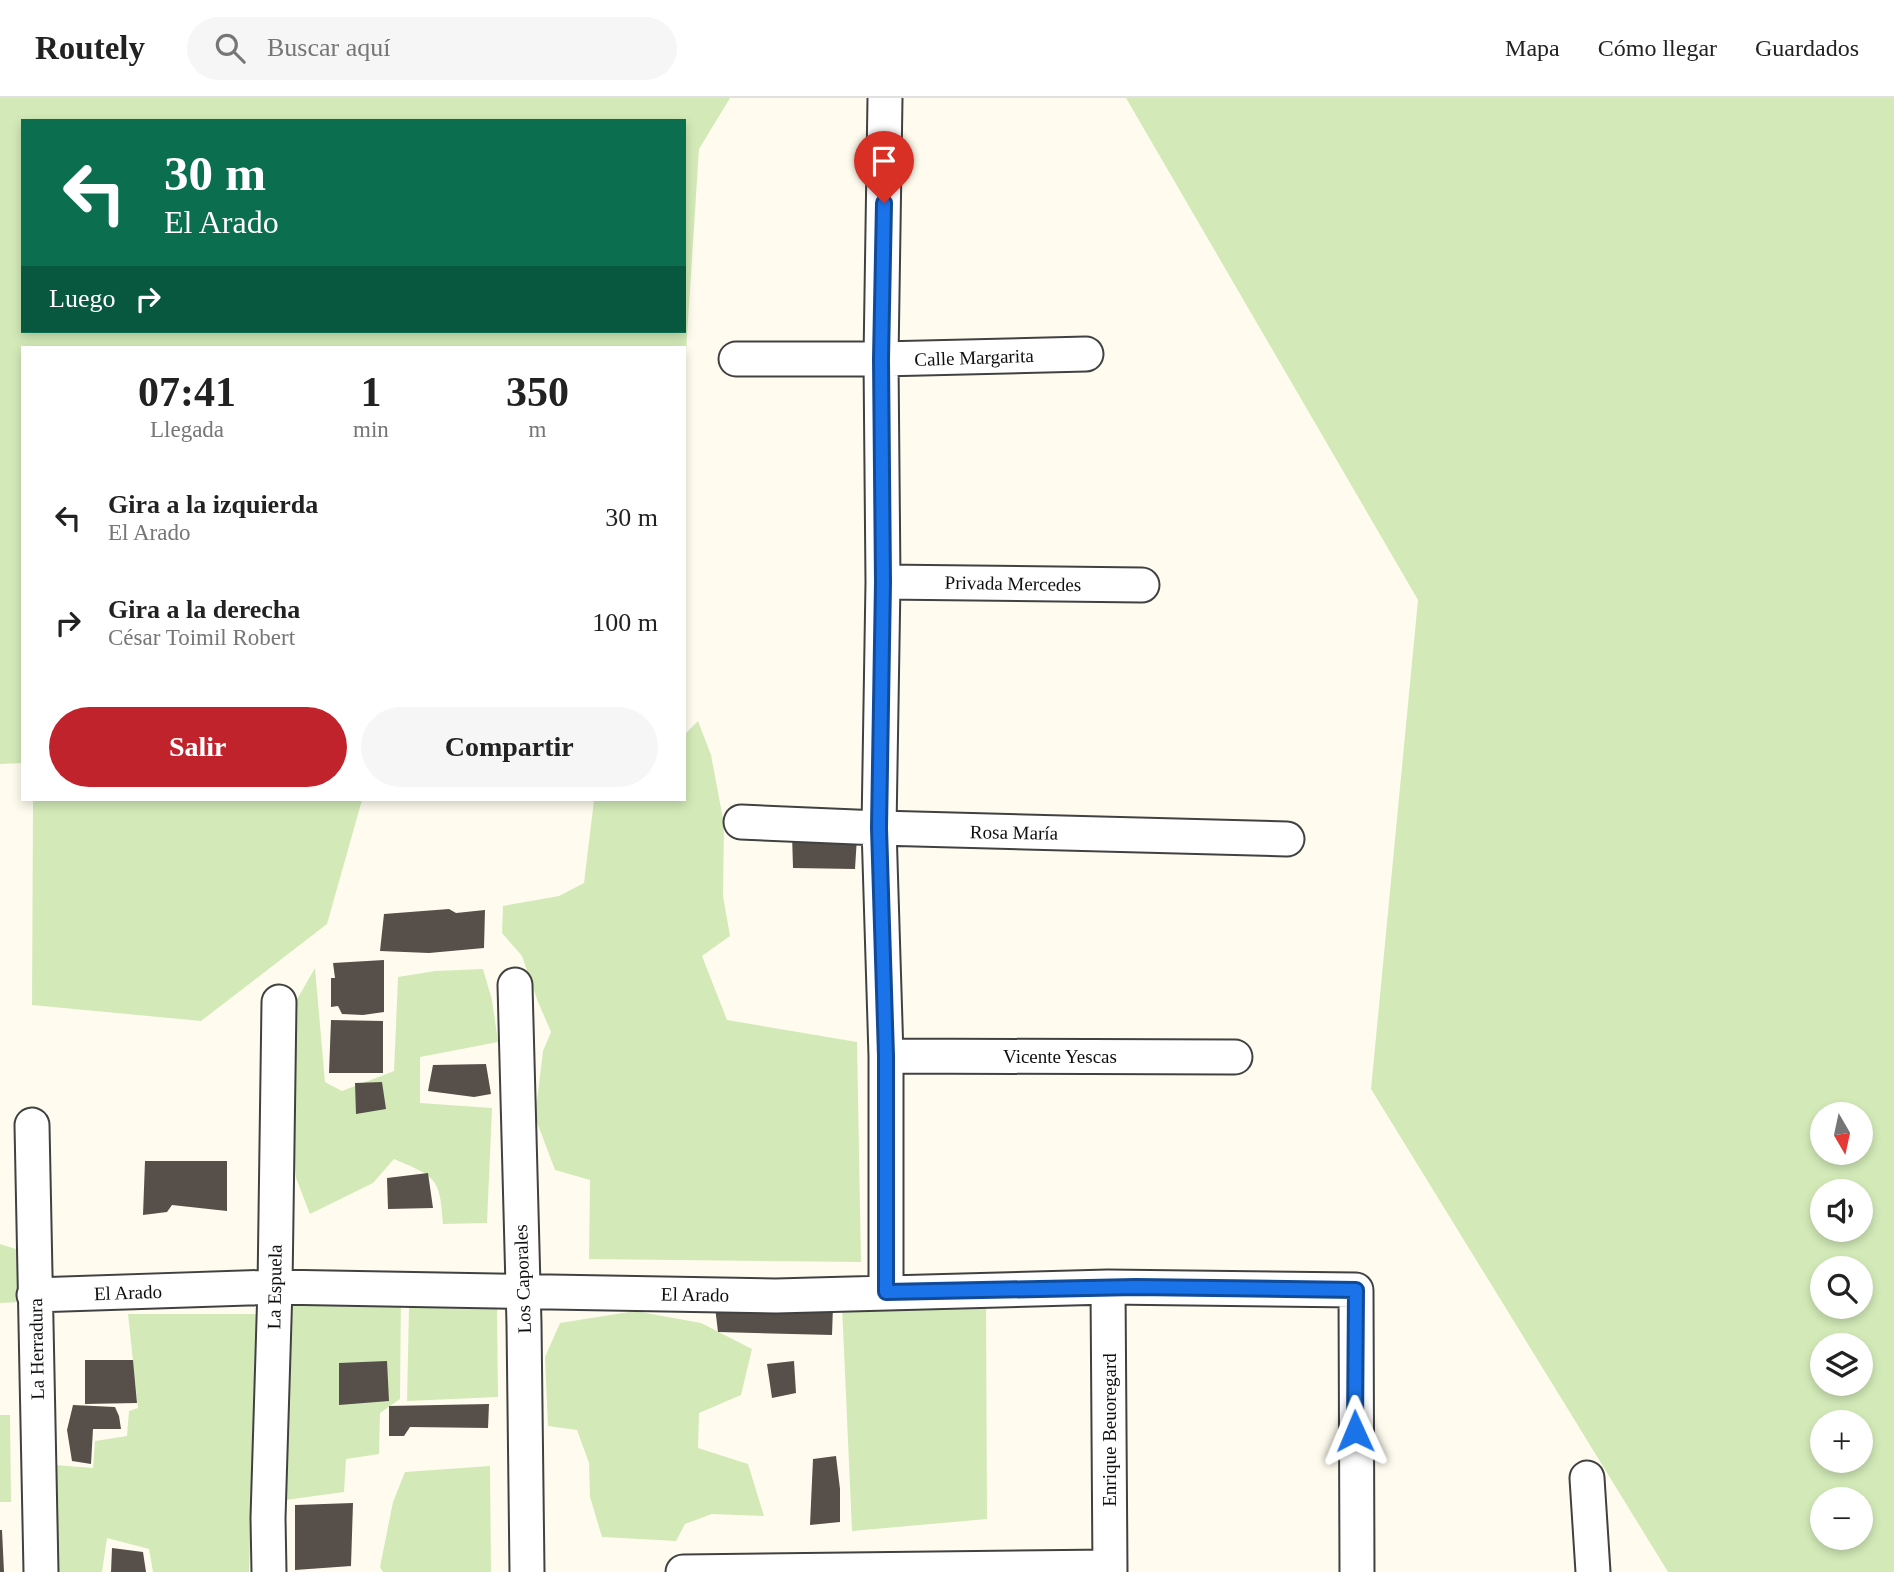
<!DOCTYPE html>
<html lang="es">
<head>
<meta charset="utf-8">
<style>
  :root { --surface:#fff; --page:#f6f6f6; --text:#222; --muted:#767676; --line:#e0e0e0; --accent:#c1232c }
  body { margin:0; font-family:Georgia,serif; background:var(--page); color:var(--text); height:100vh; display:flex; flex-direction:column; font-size:26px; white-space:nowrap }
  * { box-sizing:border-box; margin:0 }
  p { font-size:23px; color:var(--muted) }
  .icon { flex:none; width:38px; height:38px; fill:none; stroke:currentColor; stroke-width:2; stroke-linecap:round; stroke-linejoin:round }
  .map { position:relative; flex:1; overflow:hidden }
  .side { position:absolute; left:21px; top:248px; width:665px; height:455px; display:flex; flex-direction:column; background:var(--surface); border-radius:0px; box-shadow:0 4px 10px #0003 }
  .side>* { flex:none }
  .top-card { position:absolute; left:21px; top:21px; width:665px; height:214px; border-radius:0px; box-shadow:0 4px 10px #0003; background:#0b6e4f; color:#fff; overflow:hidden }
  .needle { width:46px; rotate:171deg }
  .fabs { position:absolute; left:1810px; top:1004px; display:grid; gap:14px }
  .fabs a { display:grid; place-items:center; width:63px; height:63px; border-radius:50%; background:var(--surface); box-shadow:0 4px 10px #0003; font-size:35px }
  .pin { position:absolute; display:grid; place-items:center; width:60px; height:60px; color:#fff; margin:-72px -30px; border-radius:50% 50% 50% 0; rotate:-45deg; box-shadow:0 0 7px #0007 }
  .pin .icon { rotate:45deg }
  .me { position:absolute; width:77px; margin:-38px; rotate:359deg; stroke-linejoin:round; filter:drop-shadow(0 0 5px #0008) }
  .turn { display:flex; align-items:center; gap:24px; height:147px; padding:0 28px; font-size:32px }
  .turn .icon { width:91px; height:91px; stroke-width:2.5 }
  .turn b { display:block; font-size:49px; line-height:60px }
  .then { display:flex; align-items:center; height:66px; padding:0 28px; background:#0003; gap:14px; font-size:26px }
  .eta { display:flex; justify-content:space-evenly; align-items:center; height:119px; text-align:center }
  .eta b { font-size:42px; font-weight:700; line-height:49px }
  .primary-button { display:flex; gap:14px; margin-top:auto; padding:14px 28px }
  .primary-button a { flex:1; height:80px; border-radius:42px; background:var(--accent); color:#fff; font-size:28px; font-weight:700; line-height:80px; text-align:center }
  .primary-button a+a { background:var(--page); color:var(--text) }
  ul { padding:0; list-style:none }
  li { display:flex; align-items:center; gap:21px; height:105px; padding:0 28px }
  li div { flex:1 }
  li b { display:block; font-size:26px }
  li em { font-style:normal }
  header { display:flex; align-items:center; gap:42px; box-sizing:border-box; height:98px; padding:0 35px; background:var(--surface); border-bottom:2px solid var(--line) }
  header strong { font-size:33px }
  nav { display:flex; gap:38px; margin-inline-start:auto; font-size:24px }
  .search { width:490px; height:63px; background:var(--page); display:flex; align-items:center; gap:18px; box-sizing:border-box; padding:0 24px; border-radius:38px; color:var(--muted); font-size:26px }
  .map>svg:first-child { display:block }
  .green { fill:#d3eab8; fill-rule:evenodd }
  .building { fill:#574f4a }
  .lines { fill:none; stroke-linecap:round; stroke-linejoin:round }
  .street-casing { stroke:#414141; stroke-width:37 }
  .street { stroke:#fff; stroke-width:33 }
  .route-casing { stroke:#114b97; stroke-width:18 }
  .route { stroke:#1a73e8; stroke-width:12 }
  .labels { text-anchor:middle; stroke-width:7; stroke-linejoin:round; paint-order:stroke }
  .street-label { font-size:19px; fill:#0e0e0e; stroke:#fff }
</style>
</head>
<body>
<header>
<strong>Routely</strong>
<div class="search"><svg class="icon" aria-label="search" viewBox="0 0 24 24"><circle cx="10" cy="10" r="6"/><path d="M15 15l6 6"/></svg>Buscar aquí</div>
<nav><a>Mapa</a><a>Cómo llegar</a><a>Guardados</a></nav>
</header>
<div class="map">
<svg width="1894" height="1474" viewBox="0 0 1894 1474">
  <rect width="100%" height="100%" fill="#fffcef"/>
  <path class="green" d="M 0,0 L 730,0 L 699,51 L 684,285 L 684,250 L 23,250 L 23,665 L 0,666 ZM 23,23 L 684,23 L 684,233 L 23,233 Z
    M 1126,0 L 1894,0 L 1894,1474 L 1668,1474 L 1371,991 L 1418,502 ZM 1822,1017 L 1860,1017 L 1860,1055 L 1822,1055 ZM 1822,1094 L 1860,1094 L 1860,1132 L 1822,1132 ZM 1822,1171 L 1860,1171 L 1860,1209 L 1822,1209 ZM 1822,1248 L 1860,1248 L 1860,1286 L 1822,1286 ZM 1822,1325 L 1860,1325 L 1860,1363 L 1822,1363 ZM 1822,1402 L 1860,1402 L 1860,1440 L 1822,1440 Z
    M 698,623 L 711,657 L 724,726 L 723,798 L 730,838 L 702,858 L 727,922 L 857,944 L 861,1164 L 589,1161 L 590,1082 L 555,1072 L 535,1019 L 543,953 L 551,934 L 538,904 L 522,858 L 502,835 L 503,808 L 559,798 L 584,785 L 594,702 L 684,702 L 684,637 Z
    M 33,702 L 362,702 L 327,826 L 201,923 L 32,907 Z
    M 315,870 L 325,984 L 342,993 L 394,973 L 398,879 L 435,873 L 483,871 L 492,902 L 498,944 L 420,959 L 420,1005 L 492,1010 L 487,1125 L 443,1126 C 440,1079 436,1079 394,1061 L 373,1085 L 310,1116 L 296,1080 L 288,989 L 292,910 Z
    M 0,1146 L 22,1153 L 20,1204 L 0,1205 Z
    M 401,1195 L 400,1301 L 380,1315 L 379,1356 L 346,1361 L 344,1394 L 278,1403 L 282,1198 Z
    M 986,1203 L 987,1421 L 852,1433 L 842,1208 Z
    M 497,1205 L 498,1299 L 407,1303 L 409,1209 Z
    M 635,1213 L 701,1225 L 752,1251 L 741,1297 L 699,1315 L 698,1350 L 748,1366 L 764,1418 L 712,1416 L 685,1426 L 676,1443 L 602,1439 L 590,1399 L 589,1365 L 577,1332 L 548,1328 L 545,1259 L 560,1225 Z
    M 128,1216 L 257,1216 L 249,1474 L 153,1474 L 149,1451 L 107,1440 L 102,1474 L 57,1474 L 55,1367 L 93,1370 L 95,1343 L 127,1338 L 129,1313 L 138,1310 Z
    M 0,1317 L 10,1317 L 11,1404 L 0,1404 Z
    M 490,1368 L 491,1474 L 383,1474 L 380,1469 L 393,1404 L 405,1374 Z"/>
  <path class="building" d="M 792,736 L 857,739 L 855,771 L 793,770 Z
    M 449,811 L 456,815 L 485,812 L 484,850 L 429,855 L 380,853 L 384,816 Z
    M 384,862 L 384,914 L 363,917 L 342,916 L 338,908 L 331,909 L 331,880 L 335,880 L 333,865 Z
    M 331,922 L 383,923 L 383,975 L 329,975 Z
    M 486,966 L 491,996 L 474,999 L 428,993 L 433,967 Z
    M 382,984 L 386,1011 L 356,1016 L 355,985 Z
    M 145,1063 L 227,1063 L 227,1113 L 172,1107 L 167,1114 L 143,1117 Z
    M 428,1075 L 433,1110 L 388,1111 L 387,1080 Z
    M 833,1208 L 832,1237 L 718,1234 L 715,1209 Z
    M 85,1262 L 133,1262 L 137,1305 L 85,1306 Z
    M 387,1263 L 389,1303 L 339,1307 L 339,1265 Z
    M 794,1263 L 796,1295 L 772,1300 L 767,1266 Z
    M 489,1306 L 488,1330 L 410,1329 L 404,1338 L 389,1338 L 389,1308 Z
    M 73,1307 L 115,1309 L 119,1318 L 121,1331 L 93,1331 L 91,1366 L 72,1363 L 67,1332 Z
    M 836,1358 L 840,1391 L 840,1424 L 810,1427 L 813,1361 Z
    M 353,1405 L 351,1468 L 295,1472 L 295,1407 Z
    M 0,1432 L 2,1432 L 4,1474 L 0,1474 Z
    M 112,1450 L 143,1454 L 146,1474 L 111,1474 Z"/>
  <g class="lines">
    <defs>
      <path id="street" d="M 885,0 L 881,261 L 883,484 L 879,730 L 886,958 L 886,1194
        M 736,261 L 881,261 L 1086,256
        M 883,484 L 1142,487
        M 741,724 L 879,730 L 1287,741
        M 515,887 L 524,1226 L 527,1474
        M 886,958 L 1235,959
        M 32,1027 L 41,1474
        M 1108,1189 L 1110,1474
        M 34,1197 L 275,1189 L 776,1198 L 1108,1189 L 1356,1192 L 1357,1474
        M 1587,1380 L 1593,1474
        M 269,1474 L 268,1420 L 275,1189 L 279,904
        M 683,1474 L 1110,1469"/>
    </defs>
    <use href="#street" class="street-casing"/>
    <use href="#street" class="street"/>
  </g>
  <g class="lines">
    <defs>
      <path id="route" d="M 884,105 L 881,261 L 883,484 L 879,730 L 886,958 L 886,1194 L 1136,1189 L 1356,1192 L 1355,1333"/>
    </defs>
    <use href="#route" class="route-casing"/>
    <use href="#route" class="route"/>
  </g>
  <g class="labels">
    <g class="street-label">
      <text transform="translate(974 259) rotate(-2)" y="7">Calle Margarita</text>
      <text transform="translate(1013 485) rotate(1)" y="7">Privada Mercedes</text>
      <text transform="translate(1014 734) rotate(1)" y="7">Rosa María</text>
      <text x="1060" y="965">Vicente Yescas</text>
      <text transform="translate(522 1181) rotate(-92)" y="7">Los Caporales</text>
      <text transform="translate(274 1189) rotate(-89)" y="7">La Espuela</text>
      <text transform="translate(128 1194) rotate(-2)" y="7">El Arado</text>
      <text transform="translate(695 1196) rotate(1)" y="7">El Arado</text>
      <text transform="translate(36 1251) rotate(-91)" y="7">La Herradura</text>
      <text transform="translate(1109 1332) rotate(-90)" y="7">Enrique Beuoregard</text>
    </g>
  </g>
</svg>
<div class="fabs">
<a><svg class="needle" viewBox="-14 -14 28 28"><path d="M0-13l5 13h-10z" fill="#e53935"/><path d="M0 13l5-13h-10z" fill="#767676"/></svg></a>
<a><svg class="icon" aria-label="sound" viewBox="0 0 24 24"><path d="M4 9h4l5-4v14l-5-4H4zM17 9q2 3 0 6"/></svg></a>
<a><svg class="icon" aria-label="search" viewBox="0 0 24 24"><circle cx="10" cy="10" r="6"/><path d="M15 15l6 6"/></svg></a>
<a><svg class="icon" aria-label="layers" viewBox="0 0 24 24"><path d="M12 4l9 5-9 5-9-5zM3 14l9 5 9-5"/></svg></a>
<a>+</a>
<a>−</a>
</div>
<div class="pin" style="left:884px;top:105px;background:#d93025"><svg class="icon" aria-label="arrive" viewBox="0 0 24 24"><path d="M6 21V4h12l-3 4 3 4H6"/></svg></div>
<svg class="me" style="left:1355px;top:1333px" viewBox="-20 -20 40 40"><path d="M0-17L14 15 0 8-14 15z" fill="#1a73e8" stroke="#fff" stroke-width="4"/></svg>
<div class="top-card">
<div class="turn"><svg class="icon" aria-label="left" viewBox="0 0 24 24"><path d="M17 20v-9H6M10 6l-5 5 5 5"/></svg><div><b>30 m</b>El Arado</div></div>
<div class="then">Luego<svg class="icon" aria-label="right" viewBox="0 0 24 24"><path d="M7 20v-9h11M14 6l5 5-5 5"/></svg></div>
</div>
<section class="side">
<div class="eta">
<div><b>07:41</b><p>Llegada</p></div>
<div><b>1</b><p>min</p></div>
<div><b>350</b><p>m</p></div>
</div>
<ul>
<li><svg class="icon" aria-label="left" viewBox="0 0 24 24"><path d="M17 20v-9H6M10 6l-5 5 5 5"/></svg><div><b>Gira a la izquierda</b><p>El Arado</p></div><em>30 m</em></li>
<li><svg class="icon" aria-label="right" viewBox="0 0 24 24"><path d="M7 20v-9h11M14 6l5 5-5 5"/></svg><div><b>Gira a la derecha</b><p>César Toimil Robert</p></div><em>100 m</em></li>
</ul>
<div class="primary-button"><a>Salir</a><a>Compartir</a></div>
</section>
</div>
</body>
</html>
